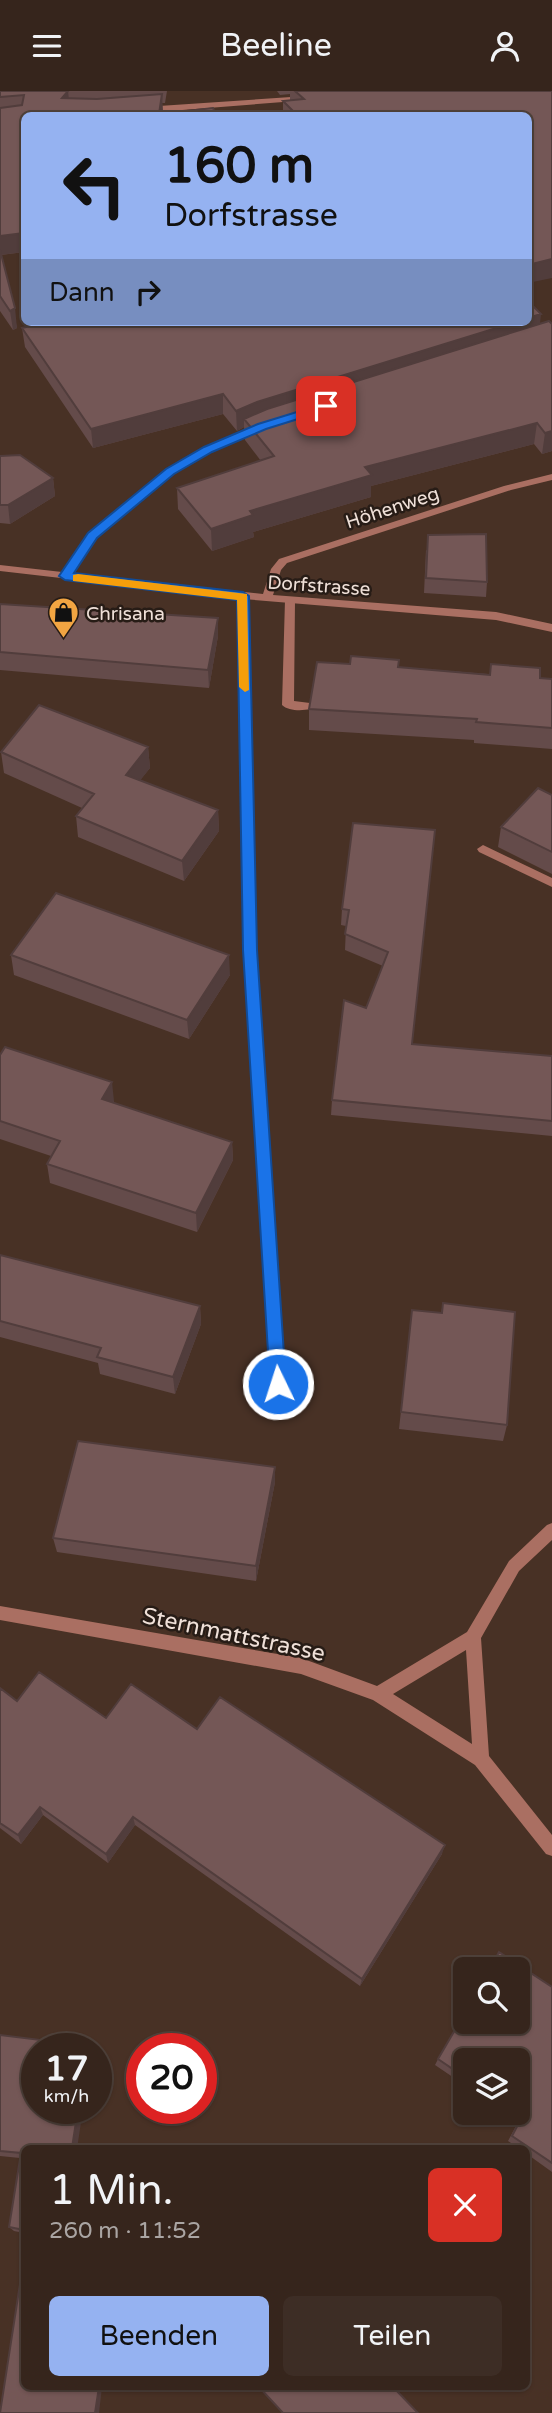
<!DOCTYPE html>
<html lang="de">
<head>
<meta charset="utf-8">
<style>
  :root { --surface:#36251c; --page:#3d2d25; --text:#f1f3f6; --muted:#aaa5a3; --line:#50423b; --accent:#95b2f1 }
  body { margin:0; font-family:"Varela Round",sans-serif; background:var(--page); color:var(--text); height:100vh; display:flex; flex-direction:column; font-size:26px; white-space:nowrap }
  * { box-sizing:border-box; margin:0 }
  p { font-size:23px; color:var(--muted) }
  .icon { flex:none; width:38px; height:38px; fill:none; stroke:currentColor; stroke-width:2; stroke-linecap:round; stroke-linejoin:round }
  .map { position:relative; flex:1; overflow:hidden }
  .side { position:absolute; left:21px; top:2054px; width:509px; height:245px; display:flex; flex-direction:column; background:var(--surface); border-radius:10px; box-shadow:0 2px 5px #0004,0 0 0 2px var(--line) }
  .side>* { flex:none }
  .hud { position:absolute; left:21px; top:21px; width:511px; height:214px; border-radius:10px; box-shadow:0 2px 5px #0004,0 0 0 2px var(--line); background:#95b2f1; color:#111; overflow:hidden }
  .fabs { position:absolute; left:453px; top:1866px; display:grid; gap:14px }
  .fabs a { display:grid; place-items:center; width:77px; height:77px; border-radius:10px; background:var(--surface); box-shadow:0 2px 5px #0004,0 0 0 2px var(--line); font-size:35px }
  .speed { position:absolute; left:21px; top:1942px; display:flex; gap:14px; font-size:35px; font-weight:700; text-align:center }
  .speed>* { display:grid; place-content:center; width:91px; height:91px; border-radius:50%; background:var(--surface); box-shadow:0 2px 5px #0004,0 0 0 2px var(--line); line-height:1 }
  .speed small { font-size:18px; font-weight:400 }
  .speed .limit { border:10px solid #d22; background:#fff; color:#111 }
  .pin { position:absolute; display:grid; place-items:center; width:60px; height:60px; color:#fff; margin:-30px; border-radius:14px; box-shadow:0 4px 10px #0006 }
  .me { position:absolute; width:77px; margin:-38px; rotate:356deg; stroke-linejoin:round; filter:drop-shadow(0 0 5px #0008) }
  .turn { display:flex; align-items:center; gap:24px; height:147px; padding:0 28px; font-size:32px }
  .turn .icon { width:91px; height:91px; stroke-width:2.5 }
  .turn b { display:block; font-size:49px; line-height:60px }
  .then { display:flex; align-items:center; height:66px; padding:0 28px; background:#0003; gap:14px; font-size:26px }
  .round { display:grid; place-items:center; flex:none; width:74px; height:74px; border-radius:10px; background:var(--page) }
  .summary { display:flex; align-items:center; justify-content:space-between; height:119px; padding:0 28px }
  h1 { font-size:42px; font-weight:600; line-height:52px }
  .cta { display:flex; gap:14px; margin-top:auto; padding:14px 28px }
  .cta a { flex:1; height:80px; border-radius:10px; background:var(--accent); color:#111; font-size:28px; font-weight:600; line-height:80px; text-align:center }
  .cta a+a { background:var(--page); color:var(--text) }
  header { display:flex; justify-content:space-between; align-items:center; height:91px; padding:0 28px; background:var(--surface); font-size:32px; font-weight:600 }
  .map>svg:first-child { display:block }
  .lines { fill:none; stroke-linecap:round; stroke-linejoin:round }
  .service { fill:#aa6f62; fill-rule:evenodd }
  .minor { fill:#aa6f62; fill-rule:evenodd }
  .wall { fill:#644b4a }
  .shaded-wall { fill:#513d3c }
  .building { fill:#745756; stroke:#513d3c; stroke-width:2 }
  .route { fill:#1a73e8; stroke:#114b97; stroke-width:2 }
  .slow { fill:#f59e0b }
  .labels { text-anchor:middle; stroke-width:5; stroke-linejoin:round; paint-order:stroke }
  .far-street-label { font-size:19px; fill:#efe0d8; stroke:#271c16 }
  .far-poi-label { font-size:19px; fill:#efe0d8; stroke:#271c16; text-anchor:start }
  .street-label { font-size:23px; fill:#efe0d8; stroke:#271c16 }
</style>
</head>
<body>
<header><svg class="icon" aria-label="menu" viewBox="0 0 24 24"><path d="M4 6h16M4 12h16M4 18h16"/></svg>Beeline<svg class="icon" aria-label="person" viewBox="0 0 24 24"><circle cx="12" cy="8" r="4"/><path d="M4 21q1-7 8-7t8 7"/></svg></header>
<div class="map">
<svg width="552" height="2322" viewBox="0 0 552 2322">
  <rect width="100%" height="100%" fill="#483125"/>
  <g class="lines">
    <path class="service" d="M 243,502 L 248,505 L 256,859 L 285,1293 L 283,1298 L 278,1299 L 273,1298 L 271,1293 L 244,859 L 238,505 Z
      M 290,506 L 295,509 L 294,610 L 310,612 L 310,618 C 302,620 288,620 282,614 L 285,509 Z"/>
    <path class="minor" d="M 306,5 L 310,7 L 309,9 L 144,22 L 140,19 L 144,16 Z
      M 261,333 L 265,334 L 265,338 L 212,361 L 174,383 L 97,447 L 73,482 L 263,503 L 271,478 L 279,468 L 504,395 L 552,383 L 552,389 L 511,399 L 287,472 L 281,479 L 273,504 L 496,521 L 552,533 L 552,541 L 496,529 L 243,508 L 0,480 L 0,474 L 62,481 L 89,443 L 166,379 L 204,357 Z
      M 483,754 L 552,787 L 552,796 L 479,761 L 477,758 Z
      M 552,1432 L 552,1449 L 519,1480 L 481,1547 L 489,1665 L 552,1744 L 552,1765 L 546,1763 L 475,1674 L 373,1609 L 301,1583 L 0,1529 L 0,1515 L 301,1567 L 377,1595 L 467,1541 L 509,1470 L 547,1434 ZM 466,1559 L 472,1653 L 393,1603 Z"/>
  </g>
  <path class="wall" d="M 0,0 L 167,0 L 165,12 L 162,12 L 163,22 L 216,24 L 24,24 L 24,161 L 1,164 L 17,237 L 13,239 L 0,220 Z
    M 277,0 L 552,0 L 290,10 L 290,3 L 280,4 Z
    M 283,10 L 297,24 L 283,24 Z
    M 540,233 L 552,360 L 542,363 L 534,353 L 371,395 L 371,406 L 253,441 L 254,446 L 212,460 L 178,418 L 177,397 L 261,370 L 245,349 L 244,336 L 237,340 L 223,323 L 93,357 L 25,256 L 22,237 Z
    M 0,365 L 53,387 L 55,405 L 10,433 L 0,432 Z
    M 426,459 L 487,491 L 486,506 L 424,502 Z
    M 0,513 L 218,545 L 209,597 L 0,579 Z
    M 399,576 L 552,588 L 552,658 L 474,652 L 474,649 L 309,639 L 309,618 Z
    M 148,656 L 150,677 L 140,689 L 218,719 L 219,740 L 184,790 L 78,746 L 76,725 L 82,717 L 4,682 L 1,661 Z
    M 552,704 L 552,783 L 498,756 L 501,736 Z
    M 353,732 L 412,953 L 552,965 L 552,1045 L 331,1024 L 332,1009 L 383,875 L 345,859 L 346,835 L 341,834 L 342,818 Z
    M 11,864 L 230,884 L 189,948 L 14,884 Z
    M 0,964 L 114,1010 L 113,1012 L 232,1051 L 233,1069 L 197,1141 L 50,1092 L 47,1073 L 51,1065 L 0,1048 Z
    M 0,1164 L 200,1215 L 201,1233 L 175,1303 L 100,1283 L 98,1272 L 0,1246 Z
    M 443,1212 L 507,1334 L 503,1350 L 399,1338 L 412,1219 L 441,1222 Z
    M 275,1376 L 275,1391 L 256,1490 L 57,1461 L 53,1447 Z
    M 0,1597 L 17,1610 L 106,1627 L 197,1638 L 442,1763 L 360,1895 L 135,1734 L 108,1772 L 43,1724 L 21,1753 L 0,1737 Z
    M 552,1896 L 552,2081 L 527,2063 L 527,2058 L 520,2058 L 508,2050 L 518,2031 L 503,2021 L 518,2021 L 466,1969 L 466,1995 L 435,1974 L 438,1968 Z
    M 0,1944 L 41,1949 L 45,1956 L 45,1958 L 37,1958 L 37,2018 L 77,2058 L 24,2058 L 24,2142 L 14,2140 L 9,2136 L 20,2067 L 0,2065 Z"/>
  <path class="shaded-wall" d="M 68,0 L 70,18 L 62,7 Z
    M 162,3 L 163,22 L 159,24 Z
    M 24,142 L 24,161 L 0,164 L 0,145 Z
    M 552,168 L 552,187 L 528,192 L 528,174 Z
    M 15,217 L 17,237 L 13,239 L 10,220 Z
    M 541,223 L 539,242 L 244,328 L 244,336 L 237,340 L 236,320 L 257,311 L 516,231 L 528,231 L 528,227 Z
    M 223,303 L 223,323 L 93,357 L 91,338 Z
    M 537,332 L 534,353 L 371,395 L 371,406 L 253,441 L 254,446 L 212,460 L 211,438 L 250,420 L 365,376 Z
    M 552,340 L 552,360 L 542,363 L 545,342 Z
    M 53,387 L 55,405 L 10,433 L 8,414 Z
    M 218,527 L 218,545 L 209,597 L 208,579 Z
    M 148,656 L 150,677 L 128,705 L 126,684 Z
    M 218,719 L 219,740 L 184,790 L 182,770 Z
    M 229,864 L 230,884 L 189,948 L 187,929 Z
    M 112,991 L 114,1010 L 104,1027 L 102,1008 Z
    M 232,1051 L 233,1069 L 197,1141 L 196,1122 Z
    M 200,1215 L 201,1233 L 175,1303 L 173,1286 Z
    M 275,1376 L 275,1391 L 256,1490 L 256,1475 Z
    M 40,1716 L 43,1724 L 21,1753 L 18,1744 Z
    M 133,1726 L 135,1734 L 108,1772 L 106,1763 Z
    M 445,1754 L 442,1763 L 360,1895 L 362,1888 Z
    M 41,1949 L 45,1956 L 45,1958 L 40,1958 Z
    M 78,2018 L 83,2018 L 77,2058 L 72,2057 Z
    M 99,2296 L 102,2296 L 99,2322 L 95,2322 Z"/>
  <path class="building" d="M 0,0 L 68,0 L 62,7 L 97,8 L 162,3 L 159,23 L 213,17 L 216,24 L 24,24 L 24,142 L 0,145 L 0,17 L 22,14 L 24,4 L 0,6 Z
    M 295,0 L 552,0 L 552,168 L 528,174 L 528,24 L 297,24 L 283,10 L 304,8 Z
    M 0,159 L 15,217 L 10,220 L 0,205 Z
    M 528,210 L 541,223 L 528,227 Z
    M 549,230 L 552,233 L 552,340 L 545,342 L 537,332 L 365,376 L 372,384 L 250,420 L 253,424 L 211,438 L 177,397 L 274,365 L 244,328 L 267,318 Z
    M 48,231 L 516,231 L 257,311 L 236,320 L 223,303 L 91,338 L 22,237 Z
    M 20,364 L 53,387 L 8,414 L 0,414 L 0,365 Z
    M 486,443 L 487,491 L 426,487 L 428,444 Z
    M 0,513 L 218,527 L 208,579 L 0,561 Z
    M 351,565 L 399,569 L 398,576 L 490,584 L 491,573 L 540,577 L 540,587 L 552,588 L 552,637 L 476,631 L 477,628 L 309,618 L 317,571 L 350,573 Z
    M 39,614 L 148,656 L 126,684 L 218,719 L 182,770 L 76,725 L 94,703 L 1,661 Z
    M 538,697 L 552,704 L 552,761 L 501,736 Z
    M 353,732 L 435,739 L 412,953 L 552,965 L 552,1030 L 332,1009 L 344,909 L 366,917 L 388,861 L 345,843 L 349,819 L 342,818 Z
    M 56,802 L 229,864 L 187,929 L 11,864 Z
    M 5,956 L 112,991 L 102,1008 L 232,1051 L 196,1122 L 47,1073 L 60,1050 L 0,1030 L 0,964 Z
    M 0,1164 L 200,1215 L 173,1286 L 97,1266 L 101,1257 L 0,1230 Z
    M 443,1212 L 515,1221 L 507,1334 L 401,1321 L 412,1219 L 442,1222 Z
    M 78,1350 L 275,1376 L 256,1475 L 53,1447 Z
    M 39,1581 L 106,1627 L 131,1593 L 197,1638 L 220,1606 L 445,1754 L 362,1888 L 133,1726 L 106,1763 L 40,1716 L 18,1744 L 0,1732 L 0,1597 L 17,1610 Z
    M 499,1861 L 552,1896 L 552,2072 L 512,2045 L 522,2026 L 515,2021 L 518,2021 L 518,1969 L 466,1969 L 466,1987 L 438,1968 L 466,1920 L 466,1930 L 518,1930 L 518,1878 L 490,1878 Z
    M 0,1944 L 41,1949 L 40,1958 L 37,1958 L 37,1974 L 34,1989 L 37,1989 L 37,2018 L 78,2018 L 72,2057 L 78,2058 L 24,2058 L 24,2139 L 9,2136 L 21,2062 L 0,2060 Z
    M 24,2167 L 24,2296 L 99,2296 L 95,2322 L 0,2322 Z
    M 259,2296 L 393,2296 L 418,2322 L 283,2322 Z"/>
  <path class="route" d="M 326,312 L 330,313 L 330,318 L 266,338 L 212,361 L 174,383 L 97,447 L 74,482 L 243,501 L 249,505 L 257,859 L 286,1293 L 284,1298 L 278,1300 L 272,1298 L 270,1293 L 243,859 L 237,509 L 65,489 L 59,485 L 88,442 L 166,378 L 204,356 L 258,333 Z"/>
  <path class="slow" d="M 78,483 L 247,503 L 249,599 L 245,601 L 239,596 L 237,509 L 73,490 L 73,484 Z"/>
  <defs>
    <symbol id="shop-pin" viewBox="-11 -11 22 30"><path d="M0 17L-7.5 6A9.5 9.5 0 1 1 7.5 6Z" fill="#f2a542" stroke="#271c16"/><path d="M-5-2.5h2.3a2.7 3.5 0 0 1 5.4 0H5L5.5 6h-11ZM-1.5-2.5h3a1.5 2.3 0 0 0-3 0Z" fill="#111"/></symbol>
  </defs>
  <g fill-rule="evenodd">
    <use href="#shop-pin" x="46" y="504" width="35" height="47"/>
  </g>
  <g class="labels">
    <g class="far-street-label">
      <text transform="translate(392 416) rotate(-18)" y="7">Höhenweg</text>
      <text transform="translate(319 494) rotate(4)" y="7">Dorfstrasse</text>
    </g>
    <g class="far-poi-label">
      <text x="86" y="529">Chrisana</text>
    </g>
    <g class="street-label">
      <text transform="translate(234 1543) rotate(12)" y="8">Sternmattstrasse</text>
    </g>
  </g>
</svg>
<div class="fabs">
<a><svg class="icon" aria-label="search" viewBox="0 0 24 24"><circle cx="10" cy="10" r="6"/><path d="M15 15l6 6"/></svg></a>
<a><svg class="icon" aria-label="layers" viewBox="0 0 24 24"><path d="M12 4l9 5-9 5-9-5zM3 14l9 5 9-5"/></svg></a>
</div>
<div class="speed"><div>17<small>km/h</small></div><div class="limit">20</div></div>
<div class="pin" style="left:326px;top:315px;background:#d93025"><svg class="icon" aria-label="arrive" viewBox="0 0 24 24"><path d="M6 21V4h12l-3 4 3 4H6"/></svg></div>
<svg class="me" style="left:278px;top:1293px" viewBox="-20 -20 40 40"><circle r="17" fill="#1a73e8" stroke="#fff" stroke-width="3"/><path d="M0-11L8 9 0 5-8 9z" fill="#fff"/></svg>
<div class="hud">
<div class="turn"><svg class="icon" aria-label="left" viewBox="0 0 24 24"><path d="M17 20v-9H6M10 6l-5 5 5 5"/></svg><div><b>160 m</b>Dorfstrasse</div></div>
<div class="then">Dann<svg class="icon" aria-label="right" viewBox="0 0 24 24"><path d="M7 20v-9h11M14 6l5 5-5 5"/></svg></div>
</div>
<section class="side">
<div class="summary"><div><h1>1 Min.</h1><p>260 m · 11:52</p></div><a class="round" style="background:#d93025;color:#fff"><svg class="icon" aria-label="close" viewBox="0 0 24 24"><path d="M6 6l12 12M18 6L6 18"/></svg></a></div>
<div class="cta"><a>Beenden</a><a>Teilen</a></div>
</section>
</div>
</body>
</html>
